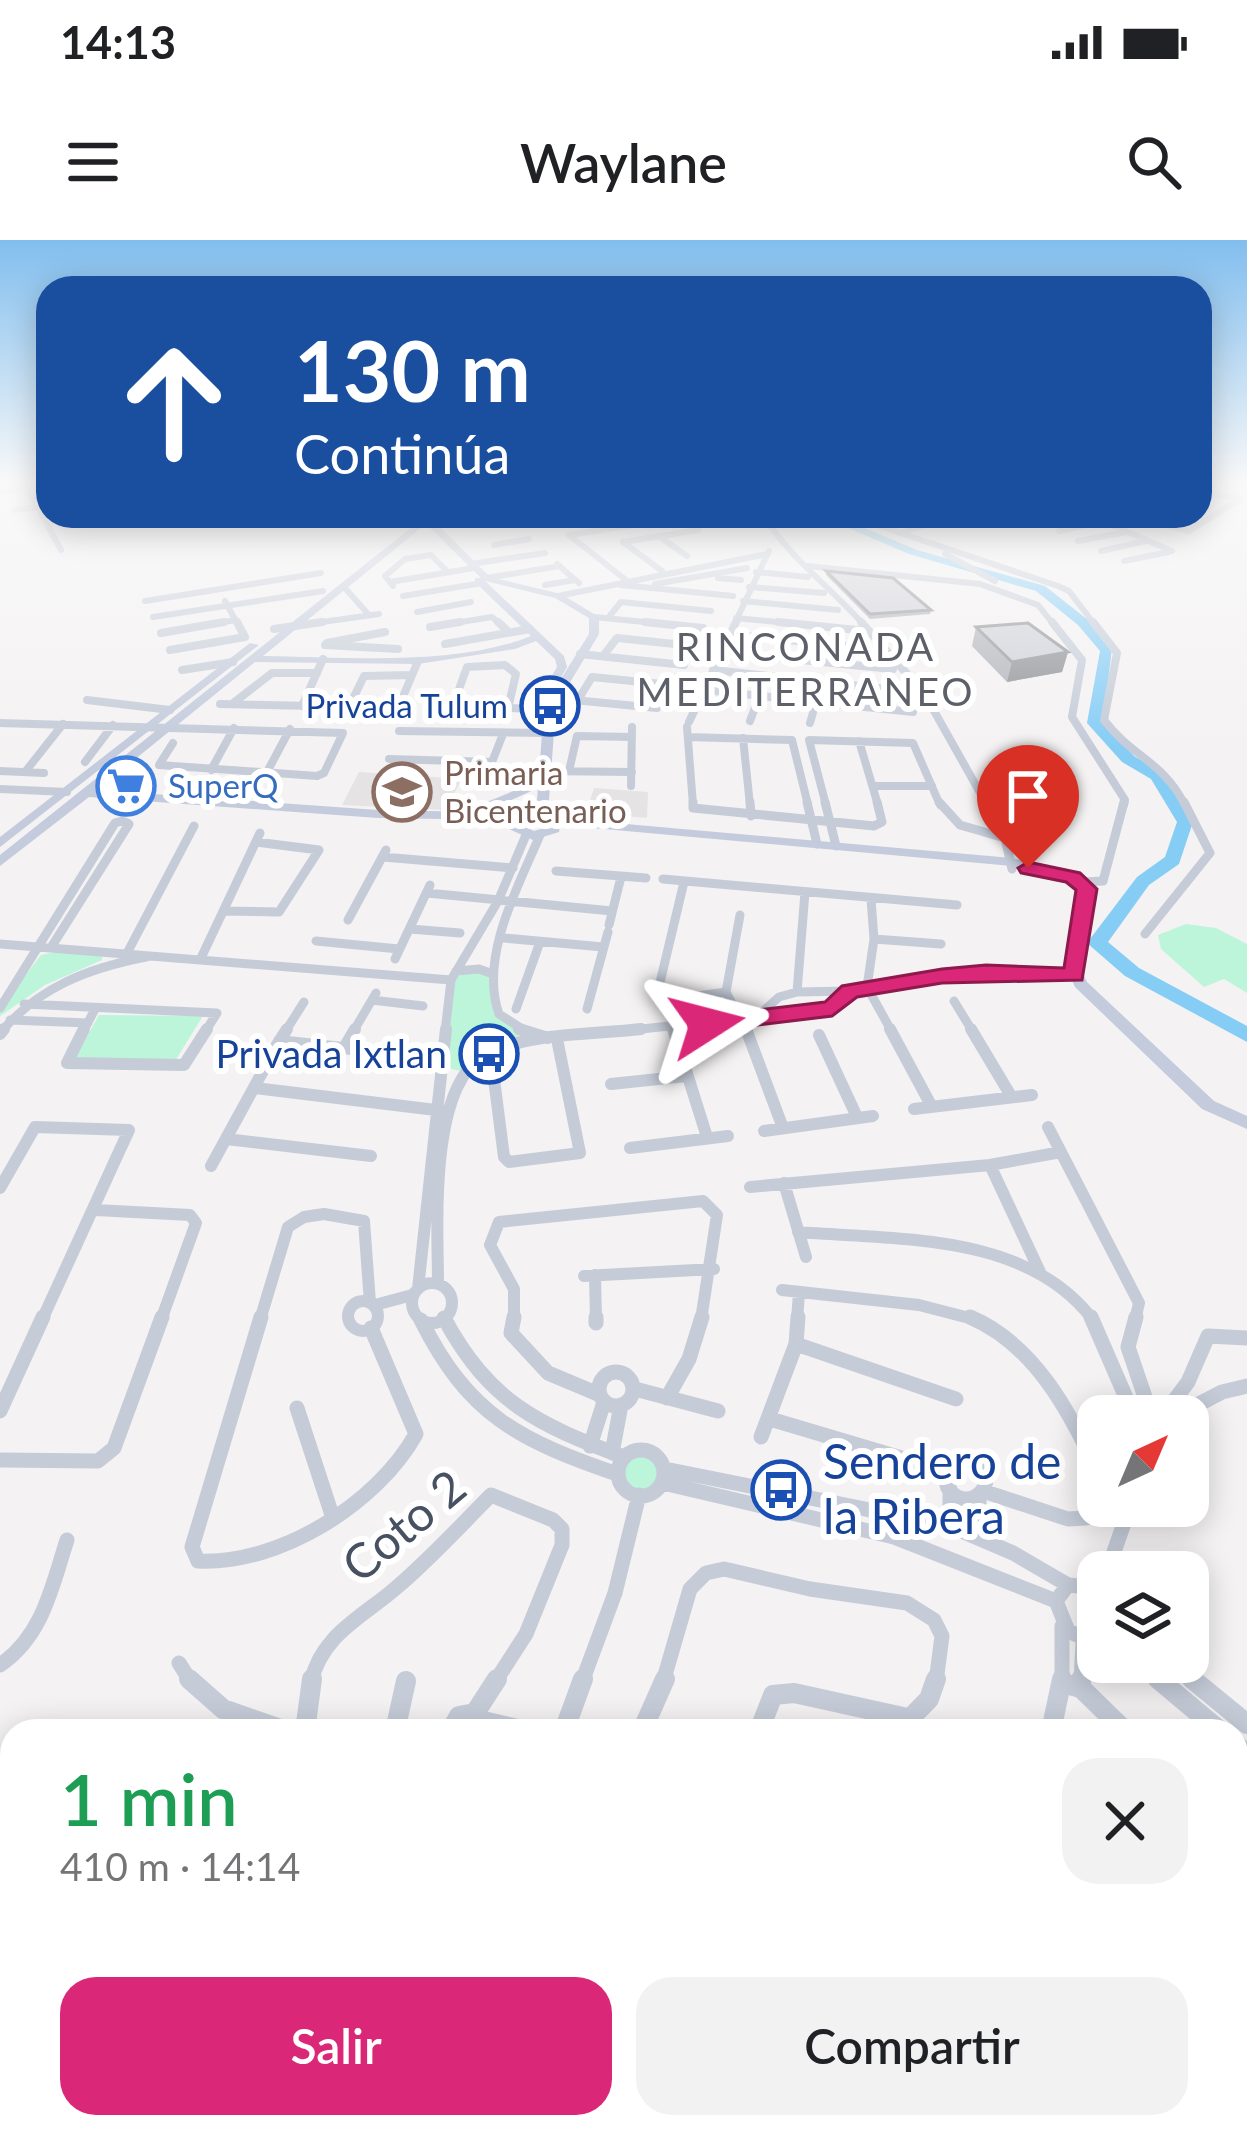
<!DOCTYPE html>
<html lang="es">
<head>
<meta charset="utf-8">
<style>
  :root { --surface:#fff; --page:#f2f2f2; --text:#202124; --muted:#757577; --accent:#db2777 }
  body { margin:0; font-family:Lato,sans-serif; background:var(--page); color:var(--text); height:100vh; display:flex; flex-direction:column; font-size:45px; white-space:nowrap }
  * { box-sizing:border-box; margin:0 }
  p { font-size:39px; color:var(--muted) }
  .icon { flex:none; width:66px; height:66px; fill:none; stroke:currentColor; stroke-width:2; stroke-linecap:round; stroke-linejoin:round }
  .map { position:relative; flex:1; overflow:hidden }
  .details { position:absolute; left:0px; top:1479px; width:1248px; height:420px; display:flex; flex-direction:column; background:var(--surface); border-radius:36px 36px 0 0; box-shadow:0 6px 30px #0003 }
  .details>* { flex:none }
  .top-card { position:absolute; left:36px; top:36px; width:1176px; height:252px; border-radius:36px; box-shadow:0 6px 30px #0003; background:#1a4fa0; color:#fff; overflow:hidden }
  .needle { width:78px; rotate:44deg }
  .fabs { position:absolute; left:1077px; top:1155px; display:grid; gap:24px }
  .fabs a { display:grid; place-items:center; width:132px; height:132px; border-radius:24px; background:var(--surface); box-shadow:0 6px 30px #0003; font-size:60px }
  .pin { position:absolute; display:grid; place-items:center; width:102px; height:102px; color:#fff; margin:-123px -51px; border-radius:50% 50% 50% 0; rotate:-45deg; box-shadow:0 0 12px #0007 }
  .pin .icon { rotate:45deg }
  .me { position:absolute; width:132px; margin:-66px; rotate:81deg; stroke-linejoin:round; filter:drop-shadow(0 0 9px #0008) }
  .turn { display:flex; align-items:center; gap:42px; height:252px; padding:0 60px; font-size:54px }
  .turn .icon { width:156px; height:156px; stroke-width:2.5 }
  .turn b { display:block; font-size:84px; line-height:102px }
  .round { display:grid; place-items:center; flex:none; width:126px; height:126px; border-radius:36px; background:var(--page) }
  .overview { display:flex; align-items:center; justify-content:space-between; height:204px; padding:0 60px }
  h1 { font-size:72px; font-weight:600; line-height:90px; color:#1e9e55 }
  .primary-button { display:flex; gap:24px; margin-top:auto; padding:24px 60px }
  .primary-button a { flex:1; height:138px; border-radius:36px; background:var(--accent); color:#fff; font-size:48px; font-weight:600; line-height:138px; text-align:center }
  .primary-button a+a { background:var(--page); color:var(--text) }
  .status { display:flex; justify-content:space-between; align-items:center; height:84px; padding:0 60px; background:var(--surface); direction:ltr }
  .status svg { height:33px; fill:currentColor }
  header { display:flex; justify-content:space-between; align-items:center; height:156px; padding:0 60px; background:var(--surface); font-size:54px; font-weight:600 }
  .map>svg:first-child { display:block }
  .education { fill:#e6e3e4 }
  .green { fill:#bdf5db }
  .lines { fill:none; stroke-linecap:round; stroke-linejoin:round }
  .river { fill:#86cdf6; fill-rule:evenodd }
  .street-far5 { stroke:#c5ccd8; stroke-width:6 }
  .street-far4 { stroke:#c5ccd8; stroke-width:8 }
  .street-far3 { stroke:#c5ccd8; stroke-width:9 }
  .street-far2 { stroke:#c5ccd8; stroke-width:12 }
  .street-far1 { stroke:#c5ccd8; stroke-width:15 }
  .street { stroke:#c5ccd8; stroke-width:20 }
  .secondary { fill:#c3cbdc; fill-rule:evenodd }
  .wall { fill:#b1b3ba }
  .shaded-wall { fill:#909297 }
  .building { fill:#ced0d8; stroke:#909297; stroke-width:3 }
  .route { fill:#db2777; stroke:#8e194d; stroke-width:3 }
  .labels { text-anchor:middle; stroke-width:12; stroke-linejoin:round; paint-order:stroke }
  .far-transit-label { font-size:33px; fill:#164399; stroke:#fff; text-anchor:end }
  .far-education-label { font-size:33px; fill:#785e54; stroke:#fff; text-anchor:start }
  .far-shop-label { font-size:33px; fill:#366cbe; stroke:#fff; text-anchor:start }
  .far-quarter-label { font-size:39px; letter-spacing:3px; fill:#5d6068; stroke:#fff }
  .transit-label { font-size:39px; fill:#164399; stroke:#fff; text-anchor:end }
  .near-transit-label { font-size:48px; fill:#164399; stroke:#fff; text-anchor:start }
  .near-street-label { font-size:48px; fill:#475162; stroke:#fff }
</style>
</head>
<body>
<div class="status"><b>14:13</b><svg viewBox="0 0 49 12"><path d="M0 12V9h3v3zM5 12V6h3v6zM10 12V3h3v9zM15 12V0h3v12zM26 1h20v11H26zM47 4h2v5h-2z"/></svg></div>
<header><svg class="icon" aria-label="menu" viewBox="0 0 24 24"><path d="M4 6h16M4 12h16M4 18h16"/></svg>Waylane<svg class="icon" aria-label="search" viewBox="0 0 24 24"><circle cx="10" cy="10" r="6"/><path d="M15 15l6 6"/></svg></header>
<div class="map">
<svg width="1247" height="1899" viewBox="0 0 1247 1899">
  <rect width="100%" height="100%" fill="#f4f2f2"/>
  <path class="education" d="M 359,532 L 462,539 L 445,570 L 342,565 Z
    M 594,548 L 648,552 L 647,578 L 586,573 Z"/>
  <path class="green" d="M 1186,684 L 1216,688 L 1247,704 L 1247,753 L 1224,739 L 1204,747 L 1161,709 L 1158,695 Z
    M 61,711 L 102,715 L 102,720 L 45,745 L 0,776 L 0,769 L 41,715 Z
    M 456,731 L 493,734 L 498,773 L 521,795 L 461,831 L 443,827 Z
    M 99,775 L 203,776 L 175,821 L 75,818 Z
    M618 1233a23 23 0 1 1 46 0a23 23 0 1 1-46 0Z"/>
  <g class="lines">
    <path class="river" d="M 820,276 L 836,276 L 917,310 L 1045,346 L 1088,380 L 1112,408 L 1103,482 L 1134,516 L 1163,533 L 1193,582 L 1179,624 L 1149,645 L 1108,702 L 1139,728 L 1247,786 L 1247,802 L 1125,736 L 1087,703 L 1137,637 L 1165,617 L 1177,582 L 1151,539 L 1122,522 L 1087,483 L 1100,411 L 1078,385 L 1036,351 L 909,314 Z"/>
    <path class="street-far5" d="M 1229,241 L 1247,245
      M 29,250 L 61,310
      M 1200,251 L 1240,259
      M 0,252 L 32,247 L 17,250
      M 15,270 L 38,267
      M 553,276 L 567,276
      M 764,276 C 789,317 831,348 864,385
      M 850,276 L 1058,346 L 1069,351 L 1095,385
      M 1091,276 L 1172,311
      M 1142,279 L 1189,291 L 1240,259
      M 1037,281 L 1067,276
      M 432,283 L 477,276
      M 1059,291 L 1102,282
      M 900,293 L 956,276
      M 569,295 L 687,277
      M 569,295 L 626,340
      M 660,297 L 687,316
      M 1078,301 L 1126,292
      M 623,302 L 698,290
      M 623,302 L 662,331
      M 494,305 L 529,299
      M 1101,311 L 1146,301
      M 945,314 L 995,341
      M 1124,321 L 1169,312
      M 470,324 L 545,313
      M 557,324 L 579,343
      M 808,326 L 980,344 L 1038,365 L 1054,385
      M 756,332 L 808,337
      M 486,338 L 560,326
      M 718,338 L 741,340
      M 390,342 L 474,328
      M 655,344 L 747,328
      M 545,345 L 575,340
      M 621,345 L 733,356
      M 393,346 L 385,336 L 405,319 L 431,315 L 448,332
      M 344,347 L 369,375
      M 749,347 L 824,353
      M 403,356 L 482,343
      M 558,356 L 767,314
      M 145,361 L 321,333
      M 225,361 L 238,385
      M 743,361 L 838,370
      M 417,372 L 471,362
      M 153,377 L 323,351
      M 594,377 L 675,385
      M 608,378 L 621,362 L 711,371
      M 736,378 L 808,385
      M 206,385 L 236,380
      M 301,385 L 379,374
      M 442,385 L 492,377 L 501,385
      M 734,385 L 769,311"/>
    <path class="street-far4" d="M 498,382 L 509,392
      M 645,382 L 703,388
      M 778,382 L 867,391
      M 861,382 L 924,453 L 987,565
      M 1052,382 L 1082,420 L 1072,477 L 1125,560 L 1124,565
      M 1093,382 L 1117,413 L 1104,480 C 1133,518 1163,521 1185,565
      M 430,387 L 460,382
      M 274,389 L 322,382
      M 161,393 L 224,382
      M 729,394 L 875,409
      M 327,403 L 385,392
      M 445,404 L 530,389
      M 325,405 L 398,409
      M 170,410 L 245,397 L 237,382
      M 720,412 L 893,429
      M 580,414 L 684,425
      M 603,416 L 617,398 L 694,406
      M 182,430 L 233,422
      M 713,430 L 923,453
      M 704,450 L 913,472
      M 553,458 L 657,468 L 677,437
      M 87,460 L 170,470
      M 578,460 L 592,437 L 672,445
      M 220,464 L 314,466
      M 232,464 L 272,433 L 317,433
      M 340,465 L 412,466
      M 350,465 L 364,436 L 411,435
      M 302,466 L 323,419
      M 399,466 L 418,421
      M 436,466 L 540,469
      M 453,466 L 467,427 L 505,425 L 516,434 L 508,468
      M 750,481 L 759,457
      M 689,482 L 736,382
      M 0,483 L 343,493 L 324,533 L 317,536 L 159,525 L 173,503
      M 810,483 L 816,462
      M 687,487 L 693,565
      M 399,491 L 547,493
      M 688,497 L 792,500 L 808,565
      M 743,498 L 750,565
      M 859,501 L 878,565
      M 389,519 L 492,522 L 503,494
      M 85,522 L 113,485
      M 211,530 L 234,488
      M 0,531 L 44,533
      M 544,531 L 632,532
      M 569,531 L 577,496 L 632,497
      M 25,532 L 63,484
      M 267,532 L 290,489
      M 631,546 L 632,487
      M 874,546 L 932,546
      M 0,549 L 67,552
      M 826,565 L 809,500 L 913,503 L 940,565"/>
    <path class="street-far3" d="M 693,562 L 693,568 L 874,586 L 882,582 L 877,562
      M 750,562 L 751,576
      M 807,562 L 817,604
      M 825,562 L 836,606
      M 939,562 L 960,585 L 1005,598
      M 985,562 L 1005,598 L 1012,629
      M 383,617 L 513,628
      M 556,631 L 646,638
      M 663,639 L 957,665
      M 684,642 L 657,755 L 669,760 L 726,752
      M 1083,642 L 1103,641 L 1124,562
      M 427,653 L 612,671
      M 871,659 L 874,699 L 867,747 L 892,792
      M 224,671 L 279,672 L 319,610 L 256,602
      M 740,675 L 726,752 L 747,792
      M 348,680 L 386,610
      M 609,685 L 621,637
      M 410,689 L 460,693
      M 1145,694 L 1210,613 L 1184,562
      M 504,698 L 603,707
      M 874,699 L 941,704
      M 316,701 L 399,709
      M 0,704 L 451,740
      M 52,706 L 129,584 L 122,581
      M 126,715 L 194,586
      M 201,718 L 260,593
      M 395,719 L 430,645
      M 456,731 L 479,729 L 493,734
      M 797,752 L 805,652
      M 372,760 L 423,766
      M 954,761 L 973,792
      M 24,764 L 217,773 L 205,792
      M 0,768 L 115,583 L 122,581
      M 516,769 L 540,702
      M 587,769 L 608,692
      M 760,774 L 779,757 L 797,752 L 850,751 L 986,732 L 1074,735
      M 10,780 L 88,783
      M 672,787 L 674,792
      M 1,792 C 39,747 89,728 146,717
      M 83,792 L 95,769
      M 285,792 L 304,762
      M 353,792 L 376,753
      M 445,792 L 451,740 L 498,661 L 526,595
      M 527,792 L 499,774 C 479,717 518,647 540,595
      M 613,792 L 831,769 L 850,751"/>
    <path class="street-far2" d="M 84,789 L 67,823 L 184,825 L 207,789
      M 519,789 L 548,798
      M 673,789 L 707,897
      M 746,789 L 783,888
      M 890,789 L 932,867
      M 971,789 L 1011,856
      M 0,794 L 4,789
      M 819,795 L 857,877
      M 279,801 L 442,819
      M 344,808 L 355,789
      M 268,819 L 287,789
      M 494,839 L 504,917 L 509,922 L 580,913 L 557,799
      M 611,844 L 687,836
      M 255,848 L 444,871
      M 914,869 L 1032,855
      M 1048,887 L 1139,1063 L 1135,1080
      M 764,891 L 873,876
      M 226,899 L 371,916
      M 630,908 L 728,896
      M 990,925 L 1040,1032
      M 211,926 L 264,829
      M 784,943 L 806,1017
      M 750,947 L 990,925 L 1061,912
      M 0,948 L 35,887 L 129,890 L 42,1080
      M 96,970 L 190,975 L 196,983 L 161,1080
      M 798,992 C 896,1000 1027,992 1093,1080
      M 595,1035 L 596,1080
      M 584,1036 L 714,1029
      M412 1063a20 20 0 1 1 40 0a20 20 0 1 1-40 0Z
      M 438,1044 C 438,987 428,846 485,815 C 529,792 592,795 641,789
      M 418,1049 L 446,789
      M 782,1050 L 919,1065 L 977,1080
      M348 1076a15 15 0 1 1 30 0a15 15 0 1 1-30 0Z
      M 375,1065 L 412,1055
      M 260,1080 L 288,987 L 304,977 L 324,974 L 364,981 L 370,1063
      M 514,1080 L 514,1049 L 490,1005 L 499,982 L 703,961 L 717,975 L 701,1080
      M 797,1080 L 799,1053"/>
    <path class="street-far1" d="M 261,1077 L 192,1307 L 198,1321 C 279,1325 377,1264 416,1194 L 371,1088
      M 514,1077 L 511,1093 L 548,1133 L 598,1154
      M 596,1077 L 596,1083
      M 970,1077 C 1034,1104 1070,1172 1098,1232
      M 1091,1077 L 1134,1176
      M 1136,1077 L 1128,1107 L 1148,1166
      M 444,1078 C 490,1163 537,1184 624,1217
      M 421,1080 C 469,1176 519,1200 617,1234
      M 796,1104 L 956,1159
      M599 1149a17 17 0 1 1 34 0a17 17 0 1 1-34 0Z
      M 635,1149 L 718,1171
      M 667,1158 L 689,1119 L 702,1077
      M 297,1168 L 332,1275
      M 1167,1170 L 1188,1142 L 1208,1096 L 1247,1098
      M 0,1171 L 43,1077
      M 1176,1176 L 1222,1152 L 1247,1146
      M 770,1179 L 945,1231
      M 761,1197 L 796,1104 L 798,1077
      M 590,1206 L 604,1162
      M618 1233a23 23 0 1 1 46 0a23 23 0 1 1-46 0Z
      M 612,1213 L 621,1165
      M946 1239a20 20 0 1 1 40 0a20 20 0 1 1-40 0Z
      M 0,1220 L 98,1221 L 114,1208 L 162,1077
      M 665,1229 L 950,1286 L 1013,1313 L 1068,1345
      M 663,1243 L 894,1297 L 1056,1361
      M 950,1249 L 950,1286
      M 986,1252 L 1068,1279 L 1086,1278 L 1098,1263
      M 979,1257 L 979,1297
      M 1107,1332 L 1130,1266
      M 1098,1348 L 1068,1345 L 1056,1361 L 1068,1391 L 1098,1404
      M 1062,1386 L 1062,1442
      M 1137,1422 L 1161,1442
      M 1171,1422 L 1196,1442
      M 179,1423 L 191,1442
      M 0,1425 C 43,1396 52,1346 67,1300
      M 311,1442 C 322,1394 363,1377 397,1347 C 430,1319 460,1286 491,1255 L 553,1280 L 562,1289 L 562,1305 L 526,1394 L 495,1442
      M 582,1442 L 615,1353 L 639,1255
      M 663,1442 L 690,1349 L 706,1333 L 724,1329 L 810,1349 L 907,1363 L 934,1380 L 942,1396 L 936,1442
      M 1081,1442 L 1083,1402"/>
    <path class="street" d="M 189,1439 L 223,1469 L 286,1491
      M 1158,1439 L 1220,1491
      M 1192,1439 L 1247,1484
      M 1062,1443 L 1081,1448 L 1125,1491
      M 1081,1448 L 1081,1439
      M 475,1473 L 497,1439
      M 483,1481 L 526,1491
      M 305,1491 L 312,1439
      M 395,1491 L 406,1441
      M 451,1491 L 459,1476 L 475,1473
      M 564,1491 L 583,1439
      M 642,1491 L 665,1439
      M 759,1491 L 773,1455 L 794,1453 L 912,1479
      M 898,1491 L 929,1459 L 936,1439
      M 1051,1491 L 1062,1439
      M 1236,1505 L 1247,1515
      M 1236,1599 L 1247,1610
      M 1236,1782 L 1247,1779"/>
    <path class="secondary" d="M 419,276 L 430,277 L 490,337 L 561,354 L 599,377 L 599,394 L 556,466 L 548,573 L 558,578 L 1012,618 L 1078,634 L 1094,649 L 1080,727 L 1087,742 L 1214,861 L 1247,876 L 1247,889 L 1202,869 L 1075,747 L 1066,727 L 1080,650 L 1068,640 L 1012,626 L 560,585 L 559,592 L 533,600 L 509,589 L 508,586 L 511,580 L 378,578 L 89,557 L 0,626 L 0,615 L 422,279 ZM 426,284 L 481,338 L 475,338 L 475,342 L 531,396 C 455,427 344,417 263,416 ZM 485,341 L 555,358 L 589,378 L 589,394 L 544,466 L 538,548 L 528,545 L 477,566 L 477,572 L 378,570 L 97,550 L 255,422 L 418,424 L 515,409 L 536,401 L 555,419 L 557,427 L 548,442 L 557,444 L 567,427 L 564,416 ZM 538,548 L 536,570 L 526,573 L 485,572 ZM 536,578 L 546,580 L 547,587 L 534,591 L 521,585 Z
      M 250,403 L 259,405 L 0,607 L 0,597 Z
      M 182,1887 L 224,1887 L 218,1899 L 176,1899 Z
      M 774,1887 L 824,1887 L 830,1899 L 781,1899 Z"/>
  </g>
  <path class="wall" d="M 826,331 L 931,370 L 930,374 L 870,379 L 826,335 Z
    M 976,387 L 1068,412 L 1062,432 L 1007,442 L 972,406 Z"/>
  <path class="shaded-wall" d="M 1068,412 L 1062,432 L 1007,442 L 1012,422 Z"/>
  <path class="building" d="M 826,331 L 893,338 L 931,370 L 870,374 Z
    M 1028,383 L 1068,412 L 1012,422 L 976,387 Z"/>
  <linearGradient id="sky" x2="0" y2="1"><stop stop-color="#81beee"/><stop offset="0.48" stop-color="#faf9f9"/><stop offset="1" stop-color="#faf9f9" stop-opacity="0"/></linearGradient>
  <rect width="1247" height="507" fill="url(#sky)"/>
  <path class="route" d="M 1028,622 L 1080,633 L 1097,649 L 1082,740 L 942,743 L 857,757 L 832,776 L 707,791 L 695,784 L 707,776 L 825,762 L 842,746 L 942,729 L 986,725 L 1064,728 L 1076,650 L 1066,642 L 1021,633 L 1018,628 Z"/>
  <defs>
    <symbol id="bus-ring" viewBox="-11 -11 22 22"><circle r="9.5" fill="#fff" stroke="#1a4fb4" stroke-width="1.5"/><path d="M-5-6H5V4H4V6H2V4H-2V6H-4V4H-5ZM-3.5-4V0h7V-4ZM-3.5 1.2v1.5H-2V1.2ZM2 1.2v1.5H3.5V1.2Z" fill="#1a4fb4"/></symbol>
    <symbol id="supermarket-ring" viewBox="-11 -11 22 22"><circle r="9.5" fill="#fff" stroke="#3f7fe0" stroke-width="1.5"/><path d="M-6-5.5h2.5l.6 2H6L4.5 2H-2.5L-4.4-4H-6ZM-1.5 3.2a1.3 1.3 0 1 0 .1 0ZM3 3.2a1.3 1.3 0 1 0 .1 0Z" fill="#3f7fe0"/></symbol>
    <symbol id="school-ring" viewBox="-11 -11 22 22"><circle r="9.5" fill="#fff" stroke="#8d6e63" stroke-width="1.5"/><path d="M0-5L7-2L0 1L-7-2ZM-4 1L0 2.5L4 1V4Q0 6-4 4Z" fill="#8d6e63"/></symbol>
  </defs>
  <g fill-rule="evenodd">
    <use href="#bus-ring" x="517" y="433" width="66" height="66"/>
    <use href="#supermarket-ring" x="93" y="513" width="66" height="66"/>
    <use href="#school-ring" x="369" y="519" width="66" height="66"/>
    <use href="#bus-ring" x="456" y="781" width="66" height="66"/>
    <use href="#bus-ring" x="748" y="1217" width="66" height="66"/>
  </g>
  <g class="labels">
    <g class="far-transit-label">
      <text x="508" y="478">Privada Tulum</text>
    </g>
    <g class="far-education-label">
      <text x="444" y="545">Primaria<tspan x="444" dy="38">Bicentenario</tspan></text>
    </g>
    <g class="far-shop-label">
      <text x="168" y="558">SuperQ</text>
    </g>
    <g class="far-quarter-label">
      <text x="806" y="421">RINCONADA<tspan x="806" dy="45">MEDITERRANEO</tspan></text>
    </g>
    <g class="transit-label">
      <text x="447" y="828">Privada Ixtlan</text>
    </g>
    <g class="near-transit-label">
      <text x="823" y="1239">Sendero de<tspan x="823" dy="55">la Ribera</tspan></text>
    </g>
    <g class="near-street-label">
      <text transform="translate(404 1286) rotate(-40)" y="17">Coto 2</text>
    </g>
  </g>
</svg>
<div class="fabs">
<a><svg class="needle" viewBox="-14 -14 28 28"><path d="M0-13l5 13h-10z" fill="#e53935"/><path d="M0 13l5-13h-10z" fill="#757577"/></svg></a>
<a><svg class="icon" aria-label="layers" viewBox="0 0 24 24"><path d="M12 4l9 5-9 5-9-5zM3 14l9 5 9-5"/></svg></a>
</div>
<div class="pin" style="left:1028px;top:628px;background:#d93025"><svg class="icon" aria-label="arrive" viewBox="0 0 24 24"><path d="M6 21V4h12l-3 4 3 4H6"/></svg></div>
<svg class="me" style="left:707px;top:784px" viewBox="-20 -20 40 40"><path d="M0-17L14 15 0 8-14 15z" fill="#db2777" stroke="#fff" stroke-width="4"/></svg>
<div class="top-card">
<div class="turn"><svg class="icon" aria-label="ahead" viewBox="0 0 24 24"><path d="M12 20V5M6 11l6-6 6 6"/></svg><div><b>130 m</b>Continúa</div></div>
</div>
<section class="details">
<div class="overview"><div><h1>1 min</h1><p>410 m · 14:14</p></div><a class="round"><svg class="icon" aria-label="close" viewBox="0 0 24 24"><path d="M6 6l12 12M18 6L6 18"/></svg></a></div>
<div class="primary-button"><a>Salir</a><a>Compartir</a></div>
</section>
</div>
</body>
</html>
